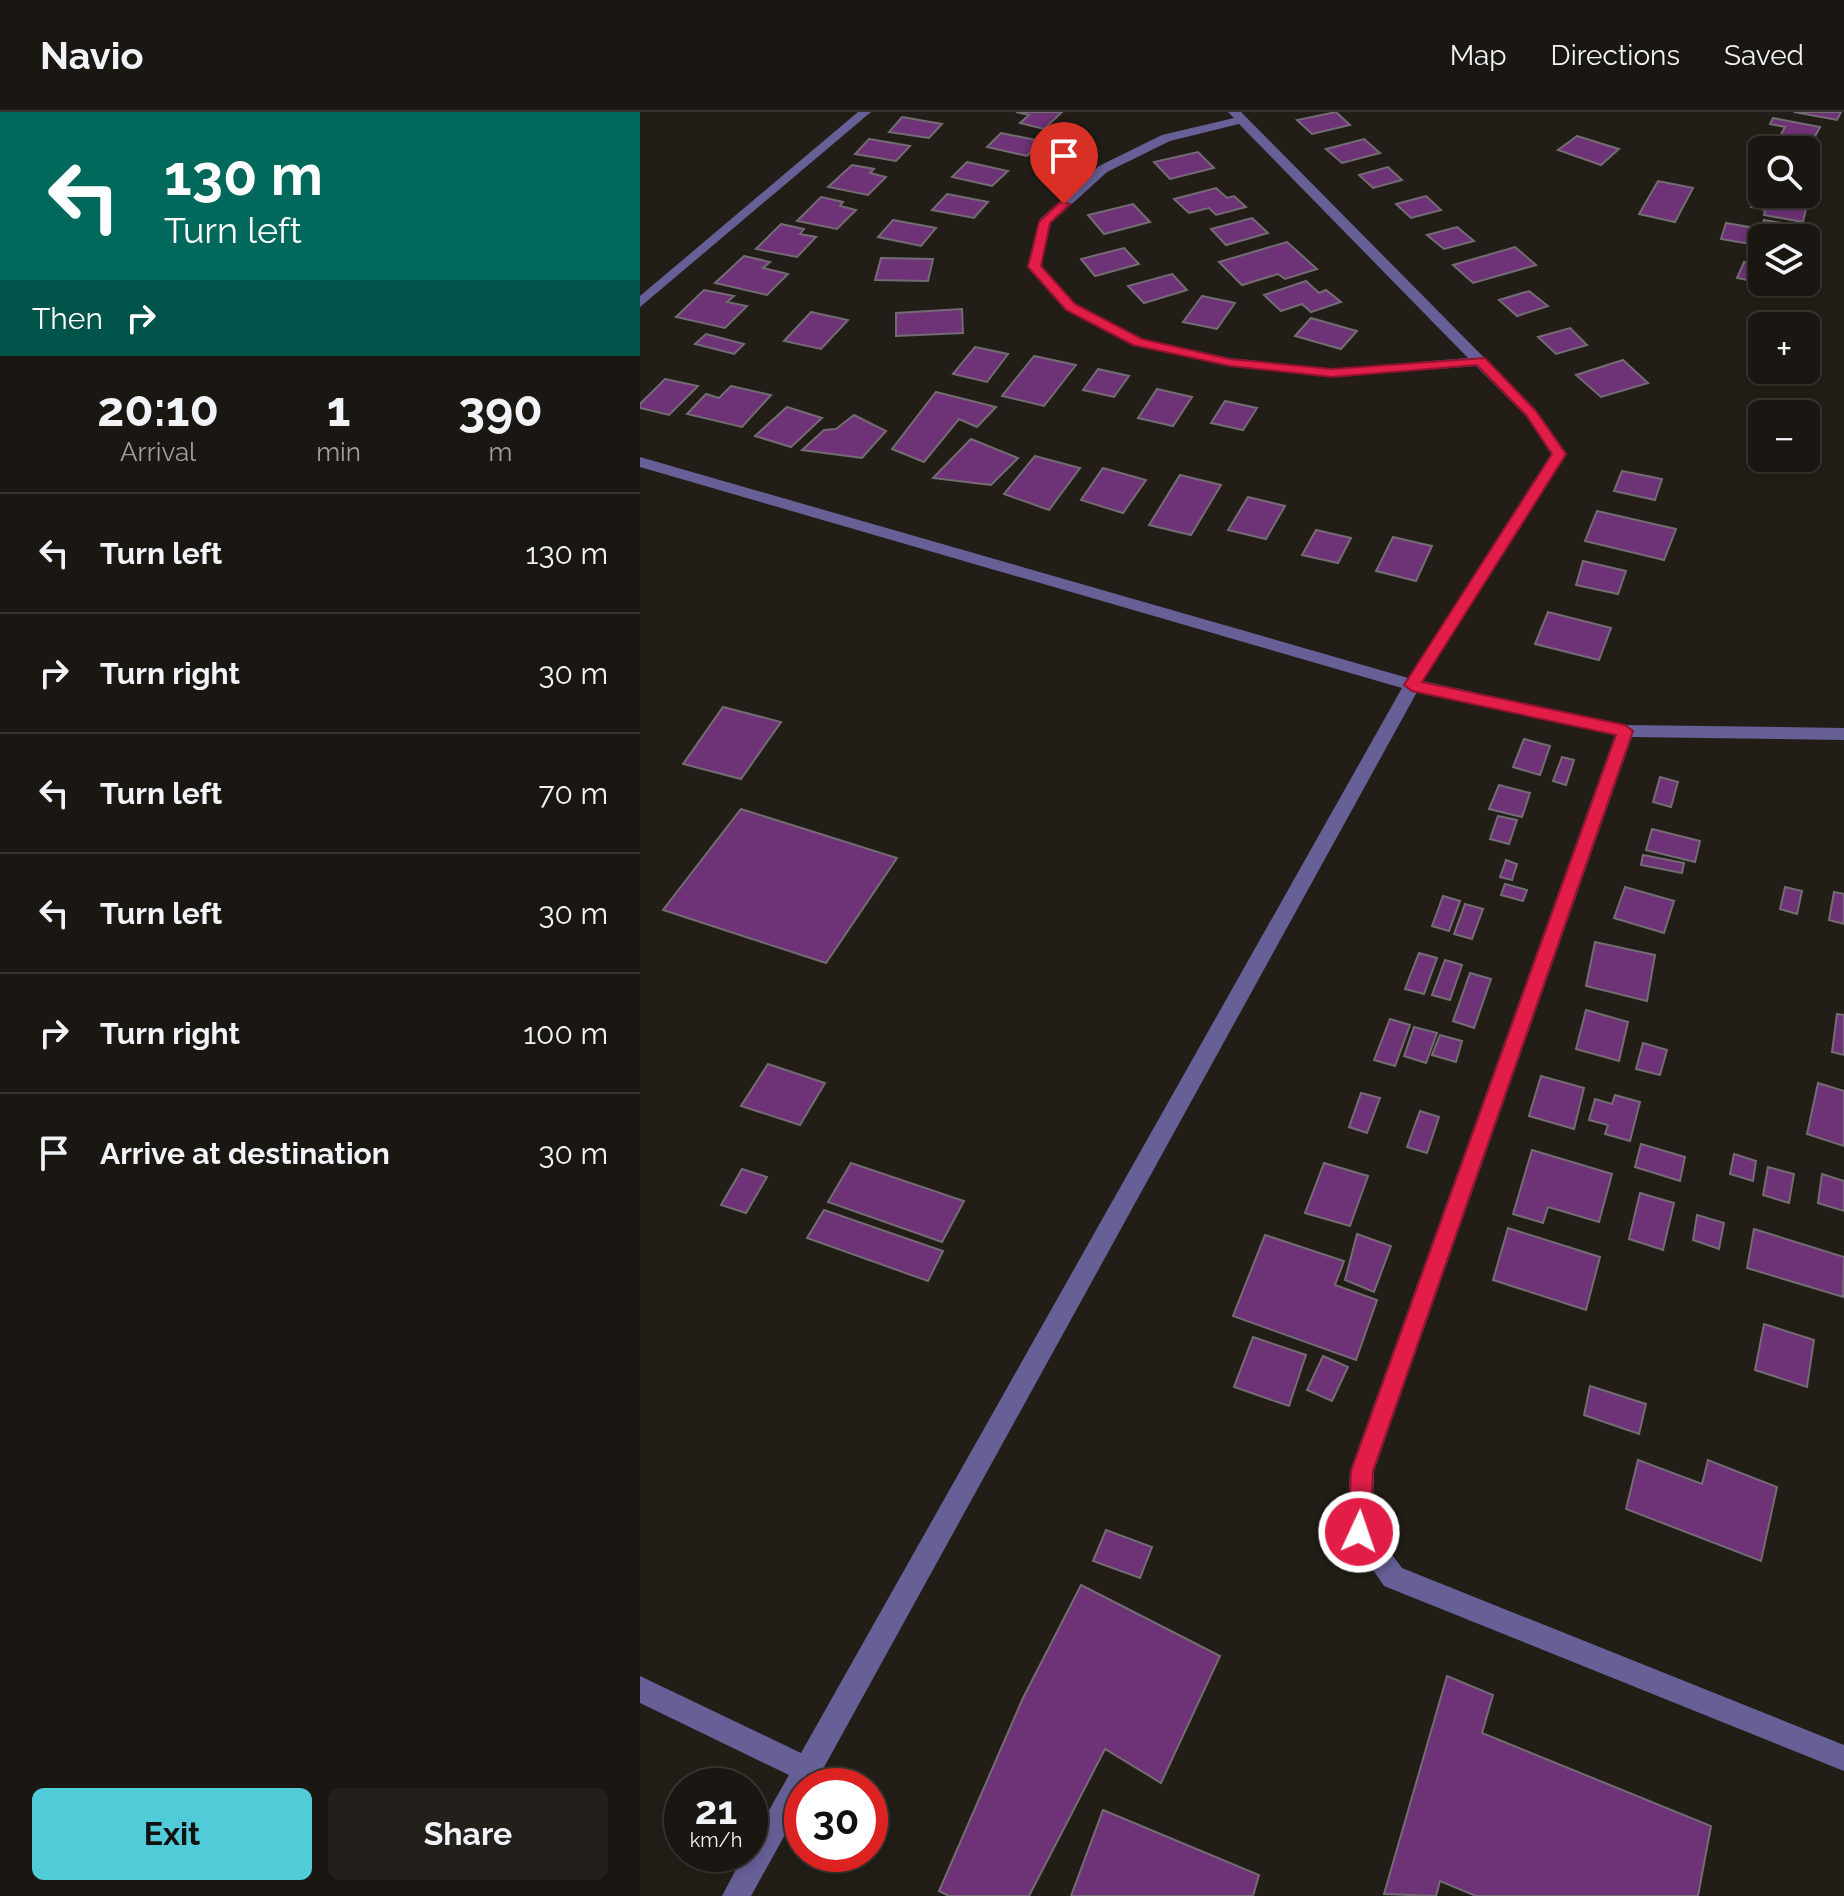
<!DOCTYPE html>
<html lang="en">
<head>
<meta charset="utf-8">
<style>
  :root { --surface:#1a1611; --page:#231f1a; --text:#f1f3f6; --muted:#9f9f9f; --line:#383531; --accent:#52cbd9 }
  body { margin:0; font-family:Raleway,sans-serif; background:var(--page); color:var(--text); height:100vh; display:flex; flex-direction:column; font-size:30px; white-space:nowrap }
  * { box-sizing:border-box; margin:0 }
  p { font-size:26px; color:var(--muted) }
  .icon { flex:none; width:44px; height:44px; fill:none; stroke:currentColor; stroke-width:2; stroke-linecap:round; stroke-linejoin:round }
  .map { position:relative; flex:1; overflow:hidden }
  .panel { display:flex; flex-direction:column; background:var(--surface); width:640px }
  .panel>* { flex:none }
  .guide { background:#00695c; color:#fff; overflow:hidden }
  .controls { position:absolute; left:1108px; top:24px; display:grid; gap:16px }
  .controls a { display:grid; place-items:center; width:72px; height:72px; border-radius:12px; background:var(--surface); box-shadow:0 4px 12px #0003,0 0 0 2px var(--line); font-size:40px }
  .speed { position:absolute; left:24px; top:1656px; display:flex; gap:16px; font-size:40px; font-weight:700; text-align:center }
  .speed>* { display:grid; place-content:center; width:104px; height:104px; border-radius:50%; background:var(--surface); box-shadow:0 4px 12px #0003,0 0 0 2px var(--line); line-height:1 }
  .speed small { font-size:20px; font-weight:400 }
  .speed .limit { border:12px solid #d22; background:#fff; color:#111 }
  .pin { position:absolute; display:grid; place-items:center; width:68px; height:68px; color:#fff; margin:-82px -34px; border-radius:50% 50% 50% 0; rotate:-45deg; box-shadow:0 0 8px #0007 }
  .pin .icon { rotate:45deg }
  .me { position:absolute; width:88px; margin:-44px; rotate:3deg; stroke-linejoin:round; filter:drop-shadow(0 0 6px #0008) }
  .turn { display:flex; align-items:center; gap:28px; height:168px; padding:0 32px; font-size:36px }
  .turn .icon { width:104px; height:104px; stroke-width:2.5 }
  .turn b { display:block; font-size:56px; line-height:68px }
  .then { display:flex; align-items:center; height:76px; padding:0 32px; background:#0003; gap:16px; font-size:30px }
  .eta { display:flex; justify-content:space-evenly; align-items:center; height:136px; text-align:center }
  .eta b { font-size:48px; font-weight:700; line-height:56px }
  .cta { display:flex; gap:16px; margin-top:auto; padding:16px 32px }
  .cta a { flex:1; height:92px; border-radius:12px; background:var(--accent); color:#111; font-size:32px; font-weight:700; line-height:92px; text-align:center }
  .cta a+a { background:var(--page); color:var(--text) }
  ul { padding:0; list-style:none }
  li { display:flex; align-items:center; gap:24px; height:120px; padding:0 32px; border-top:2px solid var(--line) }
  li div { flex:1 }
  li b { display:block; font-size:30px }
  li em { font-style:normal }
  header { display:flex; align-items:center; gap:48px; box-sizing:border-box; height:112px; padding:0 40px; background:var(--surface); border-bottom:2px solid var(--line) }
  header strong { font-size:38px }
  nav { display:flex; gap:44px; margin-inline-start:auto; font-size:28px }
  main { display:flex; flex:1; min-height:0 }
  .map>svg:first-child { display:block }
  .building { fill:#6e3277; stroke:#736c73; stroke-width:2 }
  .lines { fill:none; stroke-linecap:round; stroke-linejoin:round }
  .minor { fill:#666096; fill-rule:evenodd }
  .route { fill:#e11d48; stroke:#92132f; stroke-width:2 }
</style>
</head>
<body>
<header>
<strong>Navio</strong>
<nav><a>Map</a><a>Directions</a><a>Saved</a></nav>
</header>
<main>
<section class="panel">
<div class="guide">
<div class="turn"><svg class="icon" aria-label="left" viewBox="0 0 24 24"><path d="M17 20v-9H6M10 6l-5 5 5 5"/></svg><div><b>130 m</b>Turn left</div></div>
<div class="then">Then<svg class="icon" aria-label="right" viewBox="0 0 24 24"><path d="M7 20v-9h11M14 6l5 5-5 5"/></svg></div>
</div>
<div class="eta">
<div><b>20:10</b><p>Arrival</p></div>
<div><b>1</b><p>min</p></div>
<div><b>390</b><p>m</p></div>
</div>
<ul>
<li><svg class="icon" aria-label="left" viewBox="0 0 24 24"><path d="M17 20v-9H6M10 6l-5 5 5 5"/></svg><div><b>Turn left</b></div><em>130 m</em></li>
<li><svg class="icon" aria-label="right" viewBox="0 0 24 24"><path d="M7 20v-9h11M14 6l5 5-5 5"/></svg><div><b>Turn right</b></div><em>30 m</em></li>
<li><svg class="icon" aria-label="left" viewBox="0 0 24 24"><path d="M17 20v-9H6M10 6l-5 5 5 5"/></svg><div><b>Turn left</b></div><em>70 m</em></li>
<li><svg class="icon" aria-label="left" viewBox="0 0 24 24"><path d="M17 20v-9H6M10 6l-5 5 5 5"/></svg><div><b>Turn left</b></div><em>30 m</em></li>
<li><svg class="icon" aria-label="right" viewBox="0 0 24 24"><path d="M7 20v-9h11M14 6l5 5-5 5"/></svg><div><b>Turn right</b></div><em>100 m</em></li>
<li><svg class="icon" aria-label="arrive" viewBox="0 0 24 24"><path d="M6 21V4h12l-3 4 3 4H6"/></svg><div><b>Arrive at destination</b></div><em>30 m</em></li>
</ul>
<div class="cta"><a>Exit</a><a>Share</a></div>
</section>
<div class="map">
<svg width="1204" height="1784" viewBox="0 0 1204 1784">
  <rect width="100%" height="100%" fill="#221e17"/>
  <path class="building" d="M 376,0 L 422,0 L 404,17 L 380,11 L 389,3 Z
    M 696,0 L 710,13 L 672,22 L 657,8 Z
    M 1154,0 L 1201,0 L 1197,8 Z
    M 262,5 L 302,12 L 289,26 L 249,20 Z
    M 1133,6 L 1180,15 L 1172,30 L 1140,24 L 1145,15 L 1130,12 Z
    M 361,21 L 401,29 L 387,44 L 347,35 Z
    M 937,24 L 979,37 L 961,53 L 918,38 Z
    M 229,27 L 270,34 L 256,49 L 215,42 Z
    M 724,27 L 740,41 L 702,51 L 686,37 Z
    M 558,40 L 574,56 L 530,67 L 514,50 Z
    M 327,50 L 368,59 L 352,74 L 312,65 Z
    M 212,53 L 234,57 L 230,61 L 246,65 L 228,83 L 188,75 Z
    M 748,55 L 762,68 L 733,76 L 719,63 Z
    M 1018,69 L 1053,76 L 1035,110 L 999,102 Z
    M 576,76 L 587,86 L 594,84 L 606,95 L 576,103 L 569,96 L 549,101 L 534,87 Z
    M 307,82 L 348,90 L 334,106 L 292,98 Z
    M 786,84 L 801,98 L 771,106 L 756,92 Z
    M 1114,84 L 1167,92 L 1163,110 L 1124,103 L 1125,98 L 1111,95 Z
    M 181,85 L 203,90 L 200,94 L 216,98 L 197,117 L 157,109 Z
    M 493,92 L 510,110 L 464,122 L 448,103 Z
    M 612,106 L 628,121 L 586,133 L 571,117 Z
    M 253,108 L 296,116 L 281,134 L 238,125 Z
    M 1124,108 L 1142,111 L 1138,126 L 1122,126 L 1122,134 L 1081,127 L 1086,111 L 1121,117 Z
    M 141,112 L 164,117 L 160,122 L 176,125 L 157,145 L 116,137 Z
    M 817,115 L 834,129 L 804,137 L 787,123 Z
    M 647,130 L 677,157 L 645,167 L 638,162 L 602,173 L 579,150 Z
    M 875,135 L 896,153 L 833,171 L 813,153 Z
    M 484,136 L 499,152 L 455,164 L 441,147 Z
    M 104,144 L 130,150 L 123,156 L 148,162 L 127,183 L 75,171 Z
    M 241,146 L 293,147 L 288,169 L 235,168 Z
    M 1104,150 L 1122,154 L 1122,170 L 1135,170 L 1134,173 L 1097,166 Z
    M 532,162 L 547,178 L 504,191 L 488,174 Z
    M 666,169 L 679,181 L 686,178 L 701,190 L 671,200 L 662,192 L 641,199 L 624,183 Z
    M 64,178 L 94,184 L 87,190 L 107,194 L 85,216 L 36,205 Z
    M 889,179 L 908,194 L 877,204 L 859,188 Z
    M 562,184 L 595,191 L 577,217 L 543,210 Z
    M 322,197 L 323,221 L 256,224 L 256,201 Z
    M 171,200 L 208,208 L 181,237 L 144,229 Z
    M 671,206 L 717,219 L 701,237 L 655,224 Z
    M 930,216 L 947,233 L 916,242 L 898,225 Z
    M 66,222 L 104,232 L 94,242 L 55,232 Z
    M 335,235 L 368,242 L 347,270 L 313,262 Z
    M 394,244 L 436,253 L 404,294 L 362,284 Z
    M 983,248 L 1008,271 L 961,285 L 936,263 Z
    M 458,257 L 489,264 L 474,285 L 443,278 Z
    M 25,267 L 58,274 L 29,303 L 0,296 L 0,292 Z
    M 91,274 L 131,283 L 102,315 L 47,302 L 66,282 L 79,286 Z
    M 517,277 L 552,285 L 533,314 L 498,306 Z
    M 296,280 L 356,295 L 337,315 L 319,307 L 284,350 L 252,337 Z
    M 585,289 L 617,296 L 603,318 L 571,311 Z
    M 147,295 L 182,306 L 151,335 L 115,324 Z
    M 214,303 L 246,319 L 222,346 L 162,338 L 184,318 L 196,317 Z
    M 331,327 L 378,346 L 351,373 L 293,366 Z
    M 395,344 L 440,356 L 409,398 L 364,382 Z
    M 463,356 L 506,368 L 483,401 L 441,388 Z
    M 982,359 L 1022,367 L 1015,388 L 974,379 Z
    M 540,363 L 581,373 L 551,423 L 509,413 Z
    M 608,385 L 645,394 L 626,427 L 588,418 Z
    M 957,399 L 1036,417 L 1024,448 L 945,429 Z
    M 676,418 L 711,426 L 698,451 L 662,443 Z
    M 753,425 L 792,434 L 776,469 L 736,459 Z
    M 943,449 L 986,459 L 978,482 L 936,473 Z
    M 908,500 L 971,516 L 959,548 L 895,532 Z
    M 83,595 L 141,610 L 101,667 L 43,652 Z
    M 884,627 L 910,634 L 900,663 L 873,655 Z
    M 922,645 L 934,648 L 926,673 L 913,669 Z
    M 1020,665 L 1038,670 L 1031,695 L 1013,690 Z
    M 859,673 L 890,681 L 882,705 L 849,697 Z
    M 101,697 L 257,746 L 186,851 L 23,798 Z
    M 858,704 L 877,708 L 869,732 L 850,727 Z
    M 1012,717 L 1060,729 L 1055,750 L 1006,738 Z
    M 1003,743 L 1044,751 L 1042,761 L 1001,753 Z
    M 866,748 L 877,752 L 872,768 L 860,765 Z
    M 865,772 L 887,778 L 883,789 L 861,783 Z
    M 985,775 L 1034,789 L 1024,821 L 974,806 Z
    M 1145,775 L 1162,779 L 1157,802 L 1140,797 Z
    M 1194,780 L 1204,782 L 1204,812 L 1189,808 Z
    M 803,784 L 820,789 L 809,819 L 792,814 Z
    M 825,792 L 843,797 L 832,827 L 814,822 Z
    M 955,830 L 1015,843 L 1007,889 L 946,874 Z
    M 779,841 L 797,846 L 784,882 L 765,877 Z
    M 805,848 L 822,853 L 810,888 L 792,883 Z
    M 830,861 L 851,867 L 834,916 L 813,909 Z
    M 946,898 L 988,910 L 979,949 L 936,937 Z
    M 1197,902 L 1204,903 L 1204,943 L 1192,940 Z
    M 750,907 L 770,913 L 755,954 L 734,948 Z
    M 774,915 L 797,921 L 786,951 L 764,944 Z
    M 800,923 L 822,929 L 816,950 L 792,943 Z
    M 1003,931 L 1027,938 L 1020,963 L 996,957 Z
    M 128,952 L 185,971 L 160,1013 L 101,994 Z
    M 901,964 L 944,976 L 934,1017 L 889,1004 Z
    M 1178,971 L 1204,979 L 1204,1034 L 1167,1022 Z
    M 721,981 L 740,986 L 727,1021 L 709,1015 Z
    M 975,983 L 1000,990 L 990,1029 L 965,1022 L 968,1013 L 949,1008 L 955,987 L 972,992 Z
    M 780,999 L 799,1005 L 787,1041 L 767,1035 Z
    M 1001,1032 L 1045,1045 L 1040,1069 L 995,1055 Z
    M 892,1038 L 972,1062 L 959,1110 L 908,1095 L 903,1111 L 873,1102 Z
    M 1094,1042 L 1116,1049 L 1113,1069 L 1090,1062 Z
    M 211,1051 L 324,1089 L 302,1130 L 188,1090 Z
    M 684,1051 L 728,1064 L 710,1114 L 665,1101 Z
    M 1128,1055 L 1154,1062 L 1149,1091 L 1123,1083 Z
    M 102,1057 L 127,1065 L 106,1101 L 81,1093 Z
    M 1182,1062 L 1204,1069 L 1204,1099 L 1178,1091 Z
    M 1000,1081 L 1034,1091 L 1023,1138 L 989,1127 Z
    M 184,1098 L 303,1139 L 288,1169 L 167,1126 Z
    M 1057,1103 L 1084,1111 L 1079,1137 L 1053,1128 Z
    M 868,1116 L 960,1145 L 946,1198 L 853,1168 Z
    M 1114,1117 L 1204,1145 L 1203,1185 L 1107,1156 Z
    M 717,1122 L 751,1134 L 734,1180 L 705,1168 Z
    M 625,1123 L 704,1149 L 695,1173 L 737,1188 L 716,1248 L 593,1204 Z
    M 1124,1212 L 1174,1228 L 1167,1275 L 1115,1258 Z
    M 613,1225 L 666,1243 L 649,1294 L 594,1275 Z
    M 683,1244 L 708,1255 L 692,1289 L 667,1278 Z
    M 950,1274 L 1006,1292 L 999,1322 L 944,1303 Z
    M 998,1348 L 1062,1372 L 1068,1348 L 1137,1375 L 1121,1449 L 986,1397 Z
    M 466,1418 L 512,1435 L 500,1466 L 453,1449 Z
    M 441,1473 L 580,1544 L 521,1671 L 465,1637 L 389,1784 L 309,1784 L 299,1779 L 383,1586 Z
    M 807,1564 L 853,1583 L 842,1621 L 1071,1714 L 1058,1784 L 836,1784 L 800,1769 L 796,1784 L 744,1782 Z
    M 463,1698 L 619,1763 L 613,1784 L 431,1784 Z"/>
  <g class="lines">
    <path class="minor" d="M 218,0 L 231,0 L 0,195 L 0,184 Z
      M 588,0 L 601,0 L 896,298 L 927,342 L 783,569 L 985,613 L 1204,616 L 1204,628 L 992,625 L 734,1359 L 732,1416 L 762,1456 L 1204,1633 L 1204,1659 L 744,1474 L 707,1420 L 710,1359 L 975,623 L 777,580 L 177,1668 L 172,1674 L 162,1674 L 162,1692 L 111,1784 L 82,1784 L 104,1742 L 110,1742 L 110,1732 L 149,1663 L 0,1591 L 0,1564 L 161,1641 L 762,576 L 0,355 L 0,345 L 768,566 L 911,342 L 886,304 L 836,254 L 692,265 L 590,254 L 498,234 L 426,198 L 387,155 L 400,107 L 459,54 L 522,23 L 594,6 ZM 599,12 L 828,246 L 692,257 L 590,246 L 502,227 L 436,192 L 401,154 L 411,111 L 467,60 L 530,29 Z"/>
  </g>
  <path class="route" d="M 420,90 L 430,92 L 410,111 L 401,154 L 435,192 L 502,227 L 590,247 L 692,257 L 845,246 L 895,298 L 926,342 L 782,570 L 985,613 L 993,619 L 733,1359 L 730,1420 L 727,1428 L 719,1431 L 711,1428 L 708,1420 L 711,1359 L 976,623 L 772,579 L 764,573 L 912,342 L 886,303 L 837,253 L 692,265 L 590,254 L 493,233 L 426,198 L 388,155 L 399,110 Z"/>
</svg>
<div class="controls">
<a><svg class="icon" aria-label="search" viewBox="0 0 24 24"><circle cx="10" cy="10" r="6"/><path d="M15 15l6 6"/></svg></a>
<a><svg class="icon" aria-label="layers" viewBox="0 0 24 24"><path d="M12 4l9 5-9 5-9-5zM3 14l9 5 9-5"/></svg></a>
<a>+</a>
<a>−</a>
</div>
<div class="speed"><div>21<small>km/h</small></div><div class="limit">30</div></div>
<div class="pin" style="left:424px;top:92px;background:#d93025"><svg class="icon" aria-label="arrive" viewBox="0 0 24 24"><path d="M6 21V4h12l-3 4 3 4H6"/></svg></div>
<svg class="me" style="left:719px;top:1420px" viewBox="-20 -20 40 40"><circle r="17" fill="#e11d48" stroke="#fff" stroke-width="3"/><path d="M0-11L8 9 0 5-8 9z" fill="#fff"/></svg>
</div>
</main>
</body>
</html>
